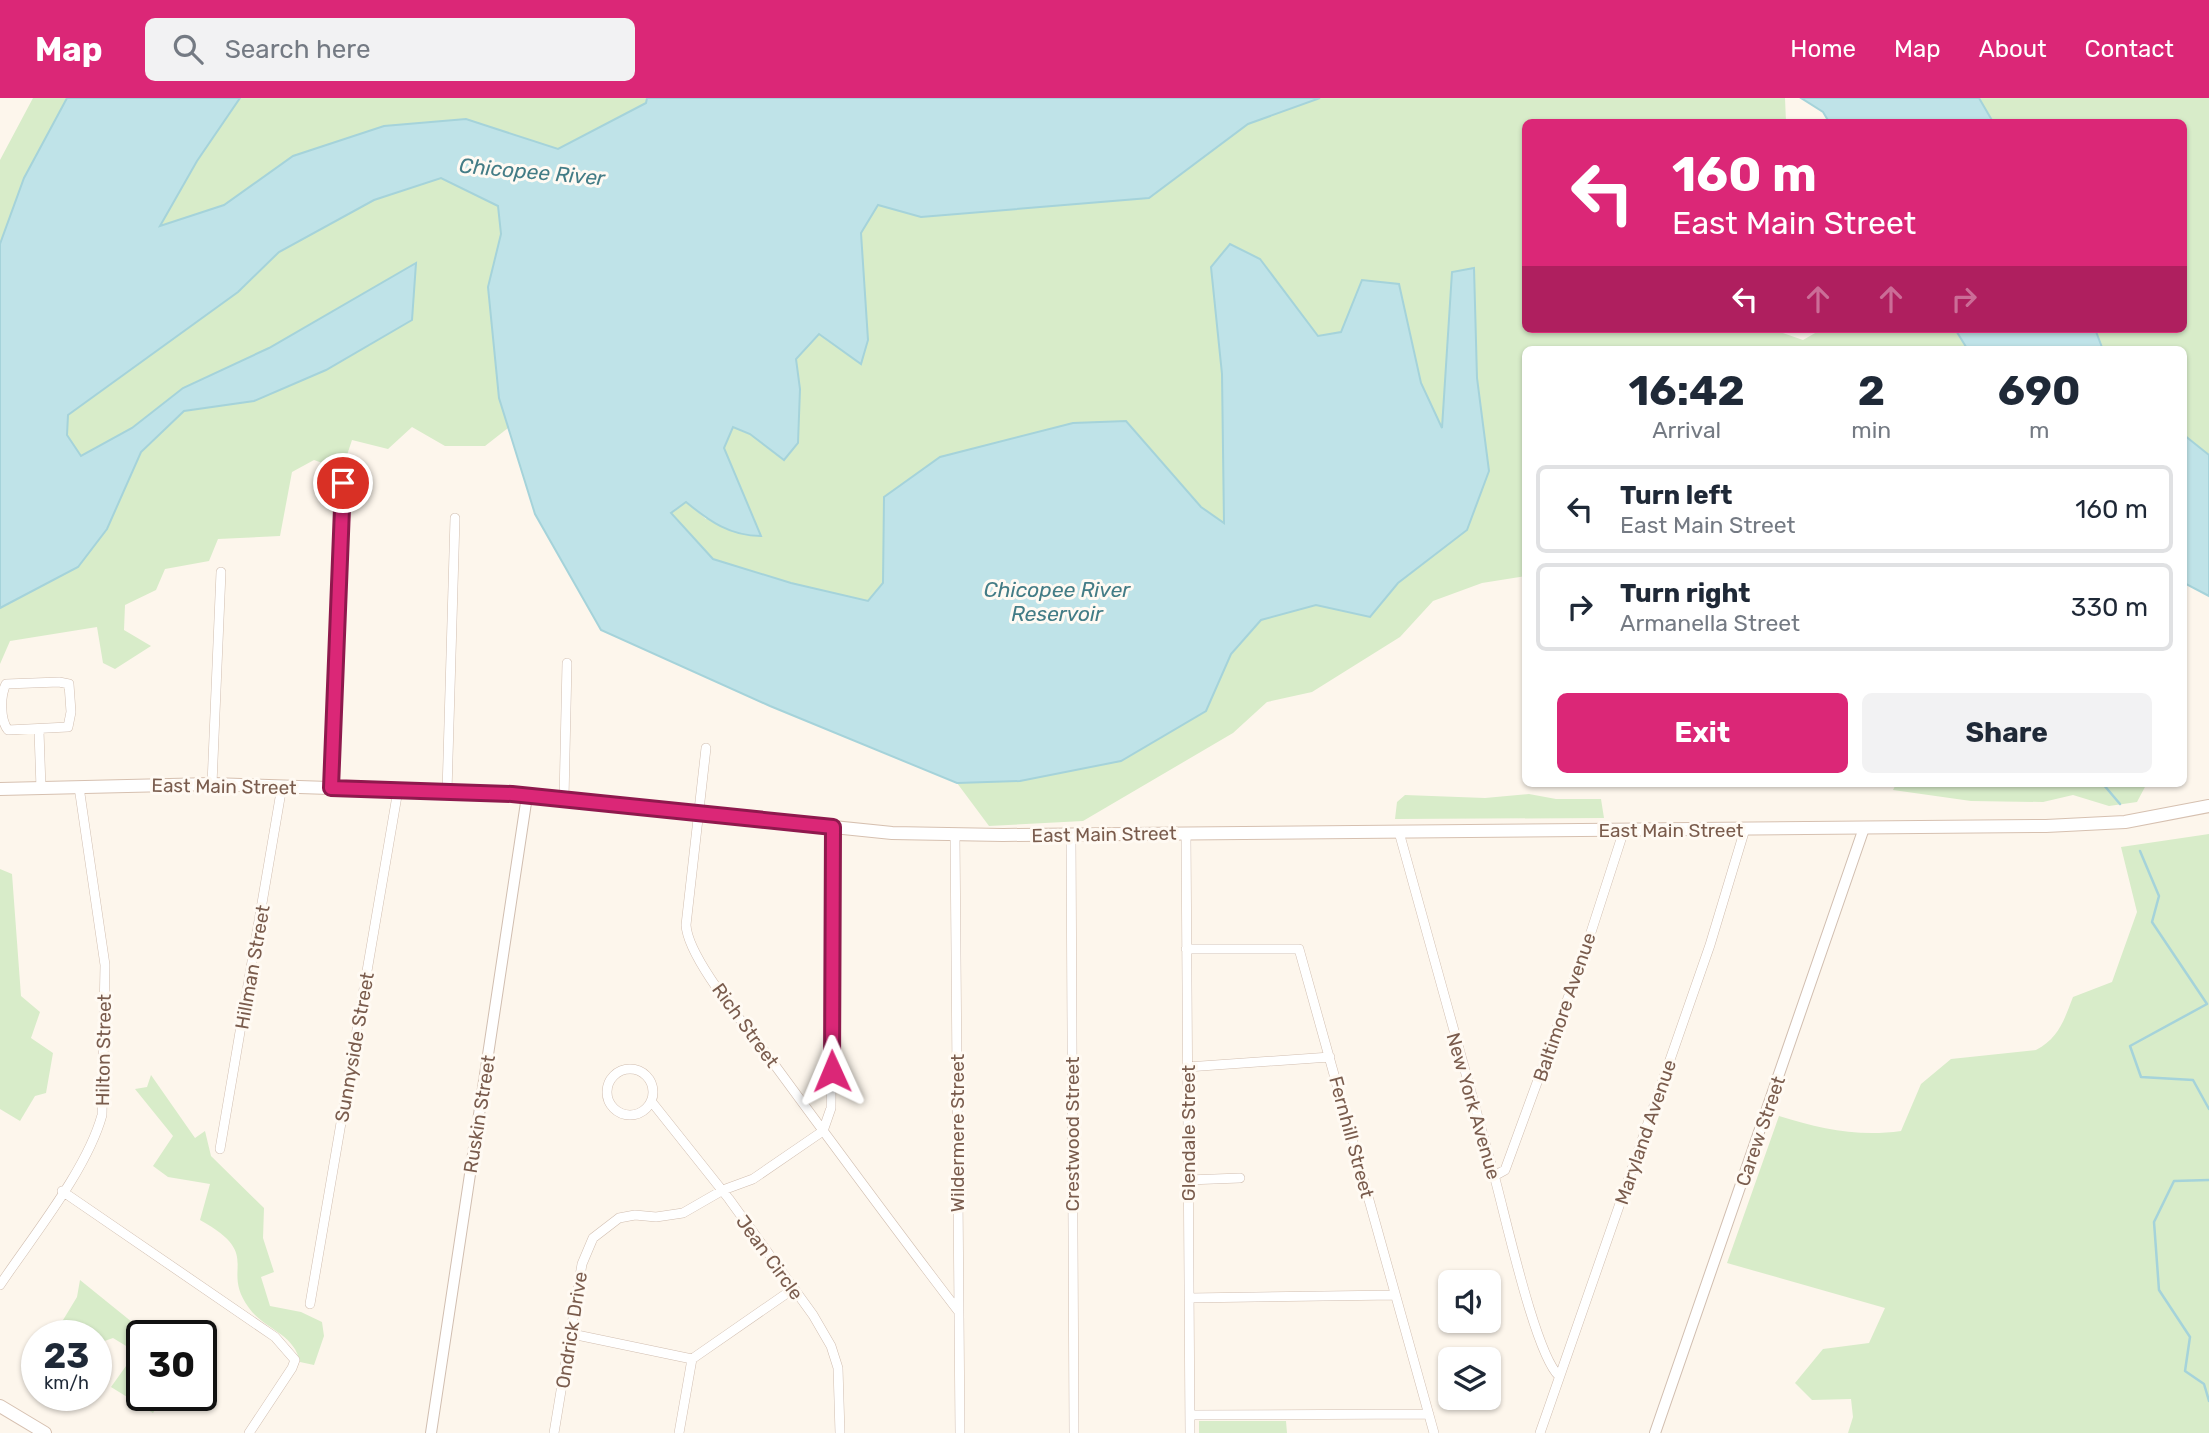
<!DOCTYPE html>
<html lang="en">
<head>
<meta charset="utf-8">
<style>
  :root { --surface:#fff; --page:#f2f2f3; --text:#1f2937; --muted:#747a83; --line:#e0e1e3; --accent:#db2777 }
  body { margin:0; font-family:Rubik,sans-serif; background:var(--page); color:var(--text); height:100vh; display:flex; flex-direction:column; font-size:26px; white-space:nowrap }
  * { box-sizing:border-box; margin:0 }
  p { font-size:23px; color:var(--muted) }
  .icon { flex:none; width:38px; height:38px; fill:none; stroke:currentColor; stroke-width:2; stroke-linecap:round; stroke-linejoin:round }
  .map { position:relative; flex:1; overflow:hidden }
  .details { position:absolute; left:1522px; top:248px; width:665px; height:441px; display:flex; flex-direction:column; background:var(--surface); border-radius:10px; box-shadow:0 2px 5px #0004 }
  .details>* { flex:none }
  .banner { position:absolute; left:1522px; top:21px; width:665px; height:214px; border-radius:10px; box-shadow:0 2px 5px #0004; background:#db2777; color:#fff; overflow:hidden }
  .buttons { position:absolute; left:1438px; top:1172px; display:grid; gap:14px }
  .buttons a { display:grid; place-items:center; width:63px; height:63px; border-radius:10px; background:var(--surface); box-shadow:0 2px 5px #0004; font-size:35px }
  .speed { position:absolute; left:21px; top:1222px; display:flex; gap:14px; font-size:35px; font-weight:700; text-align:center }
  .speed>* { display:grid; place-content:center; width:91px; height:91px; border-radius:50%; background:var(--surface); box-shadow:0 2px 5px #0004; line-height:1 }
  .speed small { font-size:18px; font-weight:400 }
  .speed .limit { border:4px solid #111; border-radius:10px; background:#fff; color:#111 }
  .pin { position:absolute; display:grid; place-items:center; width:60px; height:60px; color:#fff; margin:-30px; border:4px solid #fff; border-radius:50%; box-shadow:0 2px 7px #0007 }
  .me { position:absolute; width:77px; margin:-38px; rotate:359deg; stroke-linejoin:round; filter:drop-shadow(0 0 5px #0008) }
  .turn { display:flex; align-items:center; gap:24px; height:147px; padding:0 35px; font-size:32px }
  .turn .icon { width:91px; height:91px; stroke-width:2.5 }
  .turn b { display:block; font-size:49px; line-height:60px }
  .lanes { display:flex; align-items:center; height:66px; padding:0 35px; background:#0003; justify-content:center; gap:35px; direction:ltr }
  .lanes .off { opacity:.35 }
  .eta { display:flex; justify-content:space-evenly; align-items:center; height:119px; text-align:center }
  .eta b { font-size:42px; font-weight:700; line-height:49px }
  .primary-button { display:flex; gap:14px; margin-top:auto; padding:14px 35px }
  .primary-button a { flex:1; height:80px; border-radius:10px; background:var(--accent); color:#fff; font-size:28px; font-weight:700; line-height:80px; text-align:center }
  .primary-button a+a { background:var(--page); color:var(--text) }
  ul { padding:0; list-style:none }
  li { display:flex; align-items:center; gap:21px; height:88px; margin:0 14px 10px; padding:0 21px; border:4px solid var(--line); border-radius:10px }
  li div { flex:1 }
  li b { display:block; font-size:26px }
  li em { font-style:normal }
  header { display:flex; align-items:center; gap:42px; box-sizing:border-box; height:98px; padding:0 35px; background:var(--accent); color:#fff }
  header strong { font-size:33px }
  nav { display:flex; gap:38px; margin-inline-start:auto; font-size:24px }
  .search { width:490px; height:63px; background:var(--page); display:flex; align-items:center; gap:18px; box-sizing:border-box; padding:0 24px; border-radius:10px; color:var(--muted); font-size:26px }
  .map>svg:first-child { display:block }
  .green { fill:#d8ecc9 }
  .water { fill:#bfe3e8; stroke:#a5d3da; stroke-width:2 }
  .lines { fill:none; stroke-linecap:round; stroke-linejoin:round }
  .stream { stroke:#a5d3da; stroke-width:2.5 }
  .minor-casing { stroke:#d1beb0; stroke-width:10 }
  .tertiary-casing { stroke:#d1beb0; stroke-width:12 }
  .secondary-casing { stroke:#d6c0b0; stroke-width:14 }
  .minor { stroke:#fff; stroke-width:9 }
  .tertiary { stroke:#fff; stroke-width:10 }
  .secondary { stroke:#fff; stroke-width:12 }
  .route-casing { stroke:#8e194d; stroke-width:18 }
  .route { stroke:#db2777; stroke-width:12 }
  .labels { text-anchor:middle; stroke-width:6; stroke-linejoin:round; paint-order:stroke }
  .street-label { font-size:19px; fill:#7a5c4d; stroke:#fffaf3 }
  .water-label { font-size:21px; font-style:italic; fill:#437c86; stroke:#fffaf3 }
</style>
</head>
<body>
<header>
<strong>Map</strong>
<div class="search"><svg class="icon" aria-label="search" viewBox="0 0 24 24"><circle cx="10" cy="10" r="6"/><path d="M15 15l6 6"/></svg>Search here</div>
<nav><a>Home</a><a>Map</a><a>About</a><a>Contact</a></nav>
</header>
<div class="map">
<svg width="2209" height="1335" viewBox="0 0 2209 1335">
  <rect width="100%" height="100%" fill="#fdf6ec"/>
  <path class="green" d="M 33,0 L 67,0 L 24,80 L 0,146 L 0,62 Z
    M 240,0 L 647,0 L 647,5 L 558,51 L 466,21 L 293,58 L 224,107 L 159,128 L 197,63 Z
    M 1320,0 L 1785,0 L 1786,24 L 1526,24 L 1526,231 L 1804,231 L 1780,234 L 1803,242 L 1822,231 L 1955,231 L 1968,252 L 1526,252 L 1526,478 L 1482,485 L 1433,503 L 1400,539 L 1312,594 L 1267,604 L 1233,635 L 1083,723 L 989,728 L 957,685 L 1020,683 L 1206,613 L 1231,556 L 1261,522 L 1316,507 L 1370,519 L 1398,485 L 1467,432 L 1489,373 L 1477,280 L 1452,175 L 1442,332 L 1421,285 L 1399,186 L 1362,182 L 1341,234 L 1317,238 L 1260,161 L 1230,146 L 1211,169 L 1222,276 L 1224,426 L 1073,325 L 940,360 L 884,399 L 883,485 L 868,503 L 791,485 L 713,461 L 671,415 L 686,404 L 706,421 L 755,422 L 739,392 L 724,350 L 733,329 L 750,336 L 783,362 L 800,291 L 796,261 L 819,236 L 860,265 L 868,242 L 861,135 L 878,107 L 921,119 L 1149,100 L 1248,26 Z
    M 1979,0 L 2209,0 L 2209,357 L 2184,337 L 2184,252 L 2103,252 L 2095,231 L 2184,231 L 2184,24 L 1993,24 Z
    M 441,80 L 498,108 L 501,136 L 488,189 L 499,300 L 508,330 L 485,348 L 445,348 L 412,329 L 388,351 L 352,342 L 342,372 L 314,362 L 292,374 L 280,438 L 218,441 L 209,463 L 165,471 L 156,492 L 125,507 L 124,532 L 151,548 L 115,571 L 103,565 L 97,529 L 10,543 L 0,566 L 0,510 L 78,469 L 107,431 L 141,354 L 184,313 L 255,303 L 416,166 L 269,250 L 183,290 L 132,330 L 81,358 L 67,337 L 68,317 L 238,194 L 279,154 L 374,102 Z
    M 1896,686 L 2145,686 L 2146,687 L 2137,704 L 2109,708 L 2073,697 L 2043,704 L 1971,703 L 1893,692 Z
    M 1529,696 L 1556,701 L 1601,701 L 1604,720 L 1395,721 L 1397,704 L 1405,697 L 1485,700 Z
    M 2209,736 L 2209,1335 L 1848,1335 L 1853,1319 L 1851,1301 L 1812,1302 L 1795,1285 L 1823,1251 L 1869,1245 L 1885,1210 L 1727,1165 L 1779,1018 C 1820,1031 1858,1039 1901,1033 L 1921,986 L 1951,961 L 2036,952 C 2059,940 2064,922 2073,899 L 2112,884 L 2137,814 L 2121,749 Z
    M 0,771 L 12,776 L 21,898 L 40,914 L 31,940 L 53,955 L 46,995 L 35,998 L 20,1023 L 0,1011 Z
    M 151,977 L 195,1040 L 205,1033 L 211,1058 L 264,1110 L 263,1140 L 274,1174 L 261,1179 L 270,1208 L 301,1214 L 322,1224 L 324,1238 L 314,1267 L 300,1264 C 294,1235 265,1232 249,1210 C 219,1170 265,1158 200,1122 L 210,1086 L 168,1079 L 153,1068 L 173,1038 L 135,991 L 147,989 Z
    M 80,1182 L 148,1237 L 142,1237 L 142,1297 L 164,1297 L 153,1315 L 111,1289 L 136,1254 L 113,1240 L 96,1246 L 96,1237 L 77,1237 L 60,1227 L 77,1199 Z
    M 1199,1323 L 1286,1323 L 1287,1335 L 1199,1335 Z"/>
  <path class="water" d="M 67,0 L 240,0 L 197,63 L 160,128 L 224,107 L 293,58 L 384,28 L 466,21 L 558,51 L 646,5 L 647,0 L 1320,0 L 1248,26 L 1149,100 L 921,119 L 878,107 L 861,135 L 868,242 L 861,266 L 819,236 L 796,261 L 800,291 L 798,345 L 784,362 L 750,336 L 733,329 L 724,350 L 761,438 C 730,438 709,423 686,404 L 671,415 L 713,461 L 791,485 L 868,503 L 883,485 L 884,399 L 940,359 L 1073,325 L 1126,323 L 1201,409 L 1224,425 L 1222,276 L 1211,169 L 1230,146 L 1260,161 L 1318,238 L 1341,234 L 1362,182 L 1399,186 L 1421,285 L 1442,330 L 1452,174 L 1474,170 L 1477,280 L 1489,373 L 1467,432 L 1398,485 L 1370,519 L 1316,507 L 1261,522 L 1231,556 L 1206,613 L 1121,663 L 1020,683 L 957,685 L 770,608 L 601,532 L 535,416 L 499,300 L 488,189 L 501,136 L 498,108 L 441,80 L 374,102 L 279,154 L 238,194 L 68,317 L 67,337 L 81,358 L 132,330 L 183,290 L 269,250 L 416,165 L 412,222 L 326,272 L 254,303 L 184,313 L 141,354 L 107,431 L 78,469 L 0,510 L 0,146 L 24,80 Z
    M 1801,0 L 1979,0 L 1993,24 L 1829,24 L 1823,14 Z
    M 1955,231 L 2095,231 L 2103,252 L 1968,252 Z
    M 2184,337 L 2209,357 L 2209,498 L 2184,485 Z"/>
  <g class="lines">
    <path class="stream" d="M 2103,686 L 2120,706
      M 2140,753 L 2159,798 L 2152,824 L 2207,906 L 2130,948 L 2141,979 L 2193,982 L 2209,1011
      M 2209,1082 L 2174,1083 L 2154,1124 L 2159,1192 L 2190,1239 L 2185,1273 L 2204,1286 L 2209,1303"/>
    <defs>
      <path id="minor" d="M 59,584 L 69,586 L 71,614 L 68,629 L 8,632 C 0,622 0,598 6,586 Z
        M 39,633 L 41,690
        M 706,650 L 686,827 C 688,862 752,935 774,966 C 835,1049 896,1132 959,1214
        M 212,686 L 221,474
        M 331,690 L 343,385
        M 447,694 L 455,420
        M 564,701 L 567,565
        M 1399,734 C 1431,848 1462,963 1494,1077 C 1505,1116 1535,1256 1559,1278
        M 1186,735 L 1190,1335
        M 955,736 L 960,1335
        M 1071,736 L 1074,1335
        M 1186,851 L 1299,851 L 1434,1335
        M 1187,969 L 1330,959
        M607 994a23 23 0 1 1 46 0a23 23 0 1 1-46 0Z
        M 651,1003 L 729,1101 L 813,1217 L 831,1248 L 838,1270 L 840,1335
        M 220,1051 L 282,688
        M 1494,1078 L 1505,1072 L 1583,859 L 1624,732
        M 1188,1082 L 1240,1080
        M 62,1093 L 275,1239 L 295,1262 L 292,1270 L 249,1335
        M 0,1187 C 32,1139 87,1072 102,1017 L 105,867 L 79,689
        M 1189,1200 L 1395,1197
        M 310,1206 L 398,692
        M 572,1236 L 692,1261 L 793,1191
        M 1190,1317 L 1429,1316
        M 554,1335 L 582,1166 L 593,1140 L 619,1120 L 635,1117 L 656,1119 L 683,1115 L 723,1092 L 753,1081 L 823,1033 L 831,1010 L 833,729
        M 679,1335 L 692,1261
        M 1540,1335 L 1710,847 L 1745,731"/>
      <path id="tertiary" d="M 431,1335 L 527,698
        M 1655,1335 L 1864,730"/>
      <path id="secondary" d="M 0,691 L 212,686 L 512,696 L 892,735 L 1003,737 L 2046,728 L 2125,724 L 2209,708
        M 0,1308 L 45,1335"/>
    </defs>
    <use href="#minor" class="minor-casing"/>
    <use href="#tertiary" class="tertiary-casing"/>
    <use href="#secondary" class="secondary-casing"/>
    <use href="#minor" class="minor"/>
    <use href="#tertiary" class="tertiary"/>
    <use href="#secondary" class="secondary"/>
  </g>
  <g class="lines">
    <defs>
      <path id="route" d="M 343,385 L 331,690 L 512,696 L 833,729 L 832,973"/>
    </defs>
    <use href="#route" class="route-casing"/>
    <use href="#route" class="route"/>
  </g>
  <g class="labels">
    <g class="street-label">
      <text transform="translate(224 688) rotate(1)" y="7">East Main Street</text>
      <text x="1671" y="739">East Main Street</text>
      <text transform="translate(1104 736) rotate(-1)" y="7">East Main Street</text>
      <text transform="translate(252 869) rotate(-80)" y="7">Hillman Street</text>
      <text transform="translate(1564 909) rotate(-71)" y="7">Baltimore Avenue</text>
      <text transform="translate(746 927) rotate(54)" y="7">Rich Street</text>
      <text transform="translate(354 949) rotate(-80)" y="7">Sunnyside Street</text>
      <text transform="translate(103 952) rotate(-89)" y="7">Hilton Street</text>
      <text transform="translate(1474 1008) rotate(74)" y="7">New York Avenue</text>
      <text transform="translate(479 1016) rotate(-81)" y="7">Ruskin Street</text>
      <text transform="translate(1760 1033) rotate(-71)" y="7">Carew Street</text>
      <text transform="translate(1645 1034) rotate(-71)" y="7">Maryland Avenue</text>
      <text transform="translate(957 1035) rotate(-90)" y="7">Wildermere Street</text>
      <text transform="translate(1188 1035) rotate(-90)" y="7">Glendale Street</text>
      <text transform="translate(1072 1036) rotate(-90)" y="7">Crestwood Street</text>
      <text transform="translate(1352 1039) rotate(75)" y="7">Fernhill Street</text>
      <text transform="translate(770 1159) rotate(54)" y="7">Jean Circle</text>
      <text transform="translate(571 1232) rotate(-81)" y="7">Ondrick Drive</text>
    </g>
    <g class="water-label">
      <text transform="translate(532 74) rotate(5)" y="7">Chicopee River</text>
      <text x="1057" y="499">Chicopee River<tspan x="1057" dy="24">Reservoir</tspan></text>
    </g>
  </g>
</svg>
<div class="buttons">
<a><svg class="icon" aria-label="sound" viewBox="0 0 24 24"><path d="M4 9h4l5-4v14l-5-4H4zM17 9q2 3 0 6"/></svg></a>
<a><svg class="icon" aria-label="layers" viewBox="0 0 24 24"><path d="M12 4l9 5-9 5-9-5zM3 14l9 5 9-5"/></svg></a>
</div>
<div class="speed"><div>23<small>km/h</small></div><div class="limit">30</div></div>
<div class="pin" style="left:343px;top:385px;background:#d93025"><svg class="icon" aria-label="arrive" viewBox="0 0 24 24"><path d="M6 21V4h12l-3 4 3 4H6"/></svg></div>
<svg class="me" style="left:832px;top:973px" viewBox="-20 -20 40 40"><path d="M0-17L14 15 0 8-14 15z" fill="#db2777" stroke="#fff" stroke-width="4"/></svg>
<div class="banner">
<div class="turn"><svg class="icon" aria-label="left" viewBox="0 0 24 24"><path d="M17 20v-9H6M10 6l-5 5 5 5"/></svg><div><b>160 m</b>East Main Street</div></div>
<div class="lanes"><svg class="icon" aria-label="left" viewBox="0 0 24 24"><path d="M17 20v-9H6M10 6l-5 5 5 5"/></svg><svg class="icon off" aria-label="ahead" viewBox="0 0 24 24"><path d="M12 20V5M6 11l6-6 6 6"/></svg><svg class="icon off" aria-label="ahead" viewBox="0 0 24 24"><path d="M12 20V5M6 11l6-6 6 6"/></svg><svg class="icon off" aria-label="right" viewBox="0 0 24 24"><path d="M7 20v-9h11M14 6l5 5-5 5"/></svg></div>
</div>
<section class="details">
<div class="eta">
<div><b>16:42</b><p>Arrival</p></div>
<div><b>2</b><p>min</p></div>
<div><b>690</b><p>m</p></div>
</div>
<ul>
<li><svg class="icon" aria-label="left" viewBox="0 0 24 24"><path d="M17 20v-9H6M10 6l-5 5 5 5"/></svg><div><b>Turn left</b><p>East Main Street</p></div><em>160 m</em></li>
<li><svg class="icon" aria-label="right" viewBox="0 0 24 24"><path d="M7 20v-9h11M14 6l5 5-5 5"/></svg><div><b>Turn right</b><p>Armanella Street</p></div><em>330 m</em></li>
</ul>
<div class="primary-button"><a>Exit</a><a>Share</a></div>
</section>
</div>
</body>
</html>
